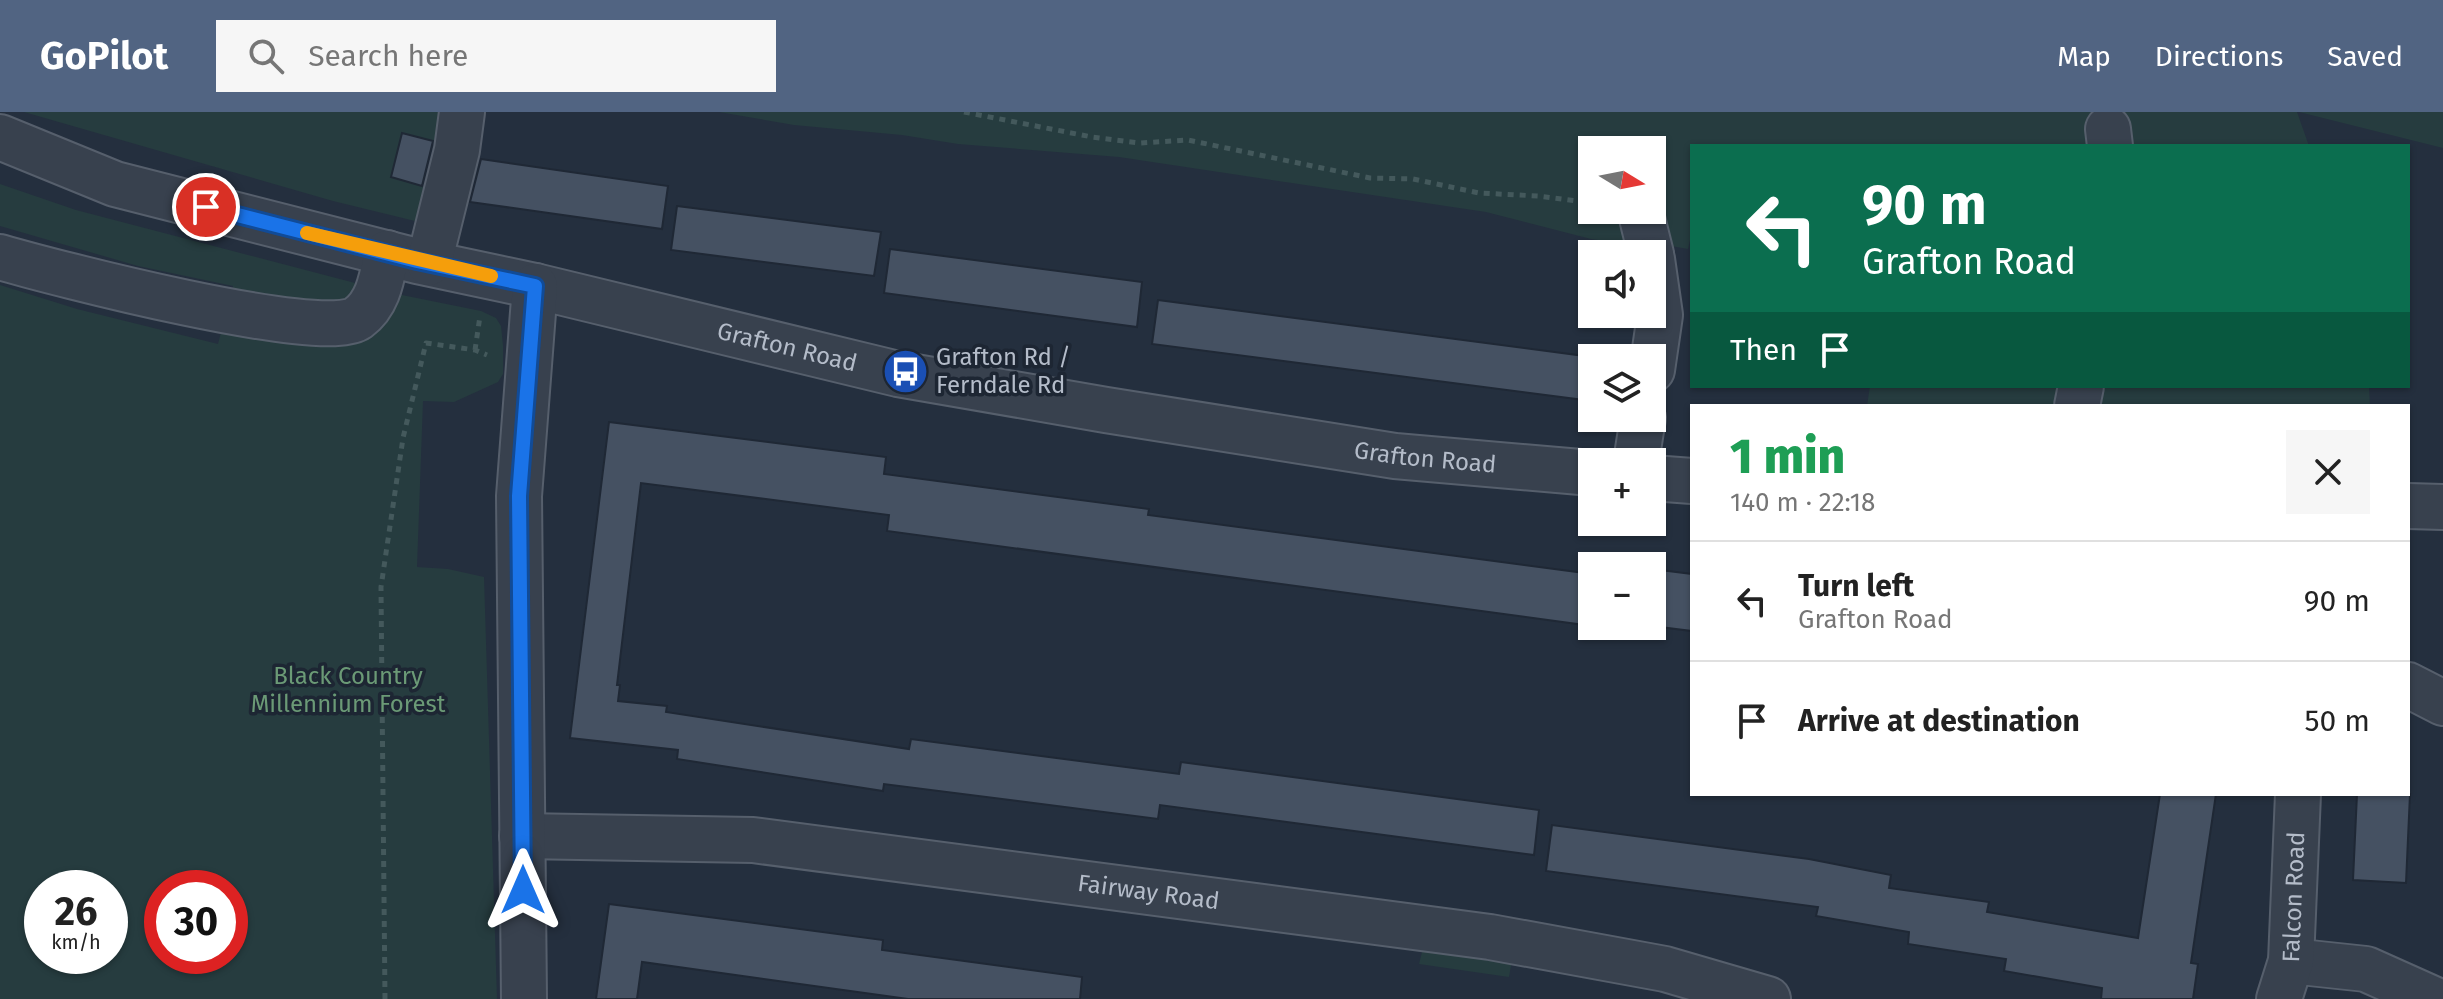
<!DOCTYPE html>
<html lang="en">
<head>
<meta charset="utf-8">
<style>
  :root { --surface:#fff; --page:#f6f6f6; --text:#222; --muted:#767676; --line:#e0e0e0; --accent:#516482 }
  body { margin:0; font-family:"Fira Sans",sans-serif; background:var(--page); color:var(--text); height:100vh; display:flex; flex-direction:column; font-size:30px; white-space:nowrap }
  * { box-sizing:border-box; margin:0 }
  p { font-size:26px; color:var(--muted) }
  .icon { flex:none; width:44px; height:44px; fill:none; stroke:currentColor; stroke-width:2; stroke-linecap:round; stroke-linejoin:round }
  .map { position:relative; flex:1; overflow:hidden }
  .details { position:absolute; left:1690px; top:292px; width:720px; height:392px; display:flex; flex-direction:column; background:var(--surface); border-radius:0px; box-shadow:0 2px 6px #0004 }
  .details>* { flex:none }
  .top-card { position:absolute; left:1690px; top:32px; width:720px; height:244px; border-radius:0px; box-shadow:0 2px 6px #0004; background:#0b6e4f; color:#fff; overflow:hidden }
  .needle { width:52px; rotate:100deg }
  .fabs { position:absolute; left:1578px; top:24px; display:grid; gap:16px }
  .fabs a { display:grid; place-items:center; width:88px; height:88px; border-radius:0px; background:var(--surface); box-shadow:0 2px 6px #0004; font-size:40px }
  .speed { position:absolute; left:24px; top:758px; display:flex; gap:16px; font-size:40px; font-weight:700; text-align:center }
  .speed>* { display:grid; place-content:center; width:104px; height:104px; border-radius:50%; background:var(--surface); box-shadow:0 2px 6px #0004; line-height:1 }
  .speed small { font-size:20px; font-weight:400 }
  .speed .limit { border:12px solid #d22; background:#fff; color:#111 }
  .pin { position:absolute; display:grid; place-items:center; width:68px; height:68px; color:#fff; margin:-34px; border:4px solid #fff; border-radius:50%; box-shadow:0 2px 8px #0007 }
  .me { position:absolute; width:88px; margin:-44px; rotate:0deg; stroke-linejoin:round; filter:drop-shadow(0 0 6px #0008) }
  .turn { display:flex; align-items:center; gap:28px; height:168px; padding:0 40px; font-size:36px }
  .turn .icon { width:104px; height:104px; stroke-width:2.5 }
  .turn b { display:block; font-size:56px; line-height:68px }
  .then { display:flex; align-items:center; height:76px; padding:0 40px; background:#0003; gap:16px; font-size:30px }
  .round { display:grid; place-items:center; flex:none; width:84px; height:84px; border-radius:0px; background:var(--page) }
  .summary { display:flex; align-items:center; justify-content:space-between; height:136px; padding:0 40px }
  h1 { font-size:48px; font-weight:800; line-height:60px; color:#1e9e55 }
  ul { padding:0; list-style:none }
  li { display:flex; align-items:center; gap:24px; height:120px; padding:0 40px; border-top:2px solid var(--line) }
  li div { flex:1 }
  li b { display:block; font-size:30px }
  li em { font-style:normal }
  header { display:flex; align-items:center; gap:48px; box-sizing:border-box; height:112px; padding:0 40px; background:var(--accent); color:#fff }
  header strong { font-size:38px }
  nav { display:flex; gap:44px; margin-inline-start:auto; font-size:28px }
  .search { width:560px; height:72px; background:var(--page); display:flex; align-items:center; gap:20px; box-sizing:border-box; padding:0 28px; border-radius:0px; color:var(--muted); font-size:30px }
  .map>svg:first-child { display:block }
  .green { fill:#263c3f; fill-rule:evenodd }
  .building { fill:#455162; stroke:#1f2835; stroke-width:2 }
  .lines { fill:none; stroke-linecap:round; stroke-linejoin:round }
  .minor-casing { stroke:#565f6c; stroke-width:48 }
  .path { stroke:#44595c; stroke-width:5; stroke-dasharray:6 6; stroke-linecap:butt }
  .minor { stroke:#38414e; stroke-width:44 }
  .route-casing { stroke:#114b97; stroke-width:20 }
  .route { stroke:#1a73e8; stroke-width:14 }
  .slow { stroke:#f59e0b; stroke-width:14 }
  .labels { text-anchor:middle; stroke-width:7; stroke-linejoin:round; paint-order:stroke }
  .street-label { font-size:24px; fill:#b4bcc9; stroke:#1d2633 }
  .poi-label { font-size:24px; fill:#b4bcc9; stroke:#1d2633; text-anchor:start }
  .park-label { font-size:24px; fill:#6b9a76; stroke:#1d2633 }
</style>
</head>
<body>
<header>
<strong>GoPilot</strong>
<div class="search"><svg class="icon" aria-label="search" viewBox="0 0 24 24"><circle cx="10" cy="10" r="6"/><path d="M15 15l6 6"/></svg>Search here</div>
<nav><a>Map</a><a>Directions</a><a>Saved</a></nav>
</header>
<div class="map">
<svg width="2443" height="887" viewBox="0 0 2443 887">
  <rect width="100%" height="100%" fill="#242f3e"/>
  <path class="green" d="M 24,0 L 441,0 L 440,31 L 402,22 L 391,65 L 428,75 L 415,109 L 333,89 Z
    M 719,0 L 2297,0 L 2309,34 L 1692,34 L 1692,119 L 1688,137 L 1648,130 L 1627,132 L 1591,127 L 1486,100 L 1119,45 L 958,32 L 902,23 L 794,13 ZM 1592,38 L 1652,38 L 1652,98 L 1592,98 Z
    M 2299,0 L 2443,0 L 2443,36 Z
    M 0,72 L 76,98 L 397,182 L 481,199 L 496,206 L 501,214 L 503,234 L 503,262 L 498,270 L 454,290 L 423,289 L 417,455 L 448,457 L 484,465 L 497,887 L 0,887 L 0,173 L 77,197 L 218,232 L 233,174 L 138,154 L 0,114 ZM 42,776 L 110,776 L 110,844 L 42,844 ZM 162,776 L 230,776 L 230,844 L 162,844 Z
    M 1870,274 L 2369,274 L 2370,294 L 1867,294 Z
    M 1424,832 L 1513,842 L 1509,865 L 1419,852 Z"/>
  <path class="building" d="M 402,21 L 433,29 L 422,74 L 391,65 Z
    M 481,47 L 668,74 L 662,117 L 470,90 Z
    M 677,94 L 881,120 L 874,164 L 671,138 Z
    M 890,137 L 1142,170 L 1137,215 L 884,181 Z
    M 1158,188 L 1592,245 L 1592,289 L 1152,232 Z
    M 609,310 L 886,345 L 884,362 L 1149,397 L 1148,403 L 1592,462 L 1592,514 L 887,419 L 889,403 L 641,371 L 617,573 L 620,573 L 618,589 L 667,594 L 666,600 L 909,637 L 911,627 L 1179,662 L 1181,650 L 1539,698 L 1534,743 L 1160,693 L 1158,707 L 884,672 L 883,679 L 677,647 L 678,638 L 570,626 Z
    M 1652,457 L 1692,462 L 1692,519 L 1652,514 Z
    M 2160,682 L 2216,682 L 2191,851 L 2198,852 L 2193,887 L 2101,887 L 2102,876 L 2004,859 L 2006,847 L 1908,832 L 1909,820 L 1816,804 L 1818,795 L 1546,759 L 1552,713 L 1809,747 L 1891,763 L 1889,776 L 1989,790 L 1987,800 L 2138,826 Z
    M 2357,682 L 2410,682 L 2406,771 L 2353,768 Z
    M 609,792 L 883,828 L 882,838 L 1082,865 L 1080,887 L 908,887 L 642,850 L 637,887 L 596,887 Z"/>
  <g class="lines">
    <defs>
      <g id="minor">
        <path d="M 2108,17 L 2110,34"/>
        <path id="s1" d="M 0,25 L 115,72 L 417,149 L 535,174 L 898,262 L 1106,298 L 1395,344 L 1592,361"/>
        <path d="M 1640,98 L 1651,142"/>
        <path d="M 0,145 C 51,160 323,231 358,206 C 379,191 382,164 387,141"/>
        <path d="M 1652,147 L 1660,203 L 1652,258"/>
        <path d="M 429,151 L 457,38 L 462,0"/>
        <path d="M 2077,294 L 2081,274"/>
        <path d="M 1636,350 L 1643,306"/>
        <path d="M 1652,366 L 1692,369"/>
        <path d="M 2408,394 L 2443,395"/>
        <path d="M 2408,573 L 2443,591"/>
        <path id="s2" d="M 522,724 L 753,728 L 1490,825 L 1665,857 L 1768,887"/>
        <path d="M 2291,849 L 2366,857 L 2433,887"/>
        <path d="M 524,887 L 519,384 L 535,174"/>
        <path id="s3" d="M 2279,887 L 2291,849 L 2298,682"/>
      </g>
    </defs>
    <use href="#minor" class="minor-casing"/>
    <path class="path" d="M 964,0 L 1092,25 L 1140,31 L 1188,28 L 1370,66 L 1413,67 L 1479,81 L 1538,84 L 1592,91
      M 475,238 L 480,204
      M 385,887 L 381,475 L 403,326 L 426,231 L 475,238 L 487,243"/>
    <use href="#minor" class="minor"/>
  </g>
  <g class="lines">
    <defs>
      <path id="route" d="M 206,95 L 417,149 L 535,174 L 519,384 L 523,778"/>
    </defs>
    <use href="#route" class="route-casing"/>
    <use href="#route" class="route"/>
    <path class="slow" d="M 307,121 L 491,164"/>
  </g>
  <defs>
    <symbol id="bus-disc" viewBox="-11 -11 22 22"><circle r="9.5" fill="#1a4fb4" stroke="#1d2633"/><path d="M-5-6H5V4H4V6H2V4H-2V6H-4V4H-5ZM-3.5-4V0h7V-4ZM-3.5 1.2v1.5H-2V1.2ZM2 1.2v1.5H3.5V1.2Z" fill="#fff"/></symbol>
  </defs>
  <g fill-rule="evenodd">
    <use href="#bus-disc" x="880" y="234" width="51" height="51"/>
  </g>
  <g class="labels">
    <g class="street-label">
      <text dy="8" stroke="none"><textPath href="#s1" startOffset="816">Grafton Road</textPath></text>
      <text dy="8" stroke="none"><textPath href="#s1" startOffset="1464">Grafton Road</textPath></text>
      <text dy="8" stroke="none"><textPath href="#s2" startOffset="630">Fairway Road</textPath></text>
      <text dy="8" stroke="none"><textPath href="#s3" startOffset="104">Falcon Road</textPath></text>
    </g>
    <g class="poi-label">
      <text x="936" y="253">Grafton Rd /<tspan x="936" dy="28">Ferndale Rd</tspan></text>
    </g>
    <g class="park-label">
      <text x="348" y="572">Black Country<tspan x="348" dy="28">Millennium Forest</tspan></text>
    </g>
  </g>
</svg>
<div class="fabs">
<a><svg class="needle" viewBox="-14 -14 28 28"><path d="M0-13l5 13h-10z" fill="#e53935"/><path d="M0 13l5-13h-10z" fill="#767676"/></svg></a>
<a><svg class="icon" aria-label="sound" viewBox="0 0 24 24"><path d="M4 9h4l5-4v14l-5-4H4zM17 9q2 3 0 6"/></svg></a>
<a><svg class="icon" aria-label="layers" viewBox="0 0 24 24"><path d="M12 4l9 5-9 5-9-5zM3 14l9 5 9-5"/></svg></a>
<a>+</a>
<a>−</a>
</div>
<div class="speed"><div>26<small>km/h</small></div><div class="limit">30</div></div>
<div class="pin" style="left:206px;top:95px;background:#d93025"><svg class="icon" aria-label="arrive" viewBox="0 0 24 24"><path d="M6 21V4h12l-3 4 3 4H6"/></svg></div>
<svg class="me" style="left:523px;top:778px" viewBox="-20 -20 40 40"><path d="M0-17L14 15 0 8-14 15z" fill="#1a73e8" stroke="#fff" stroke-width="4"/></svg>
<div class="top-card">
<div class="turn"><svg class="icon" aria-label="left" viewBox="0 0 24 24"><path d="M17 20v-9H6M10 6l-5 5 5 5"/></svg><div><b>90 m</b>Grafton Road</div></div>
<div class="then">Then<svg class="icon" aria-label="arrive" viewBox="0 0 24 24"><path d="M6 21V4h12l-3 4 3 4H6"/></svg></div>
</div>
<section class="details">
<div class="summary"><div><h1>1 min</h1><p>140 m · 22:18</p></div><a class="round"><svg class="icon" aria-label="close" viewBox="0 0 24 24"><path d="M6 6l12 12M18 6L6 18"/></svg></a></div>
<ul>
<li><svg class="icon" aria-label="left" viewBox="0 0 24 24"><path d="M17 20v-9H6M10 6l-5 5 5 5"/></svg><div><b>Turn left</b><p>Grafton Road</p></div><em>90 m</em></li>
<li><svg class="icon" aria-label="arrive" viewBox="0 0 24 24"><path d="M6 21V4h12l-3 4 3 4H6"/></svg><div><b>Arrive at destination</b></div><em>50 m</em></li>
</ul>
</section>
</div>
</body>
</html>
